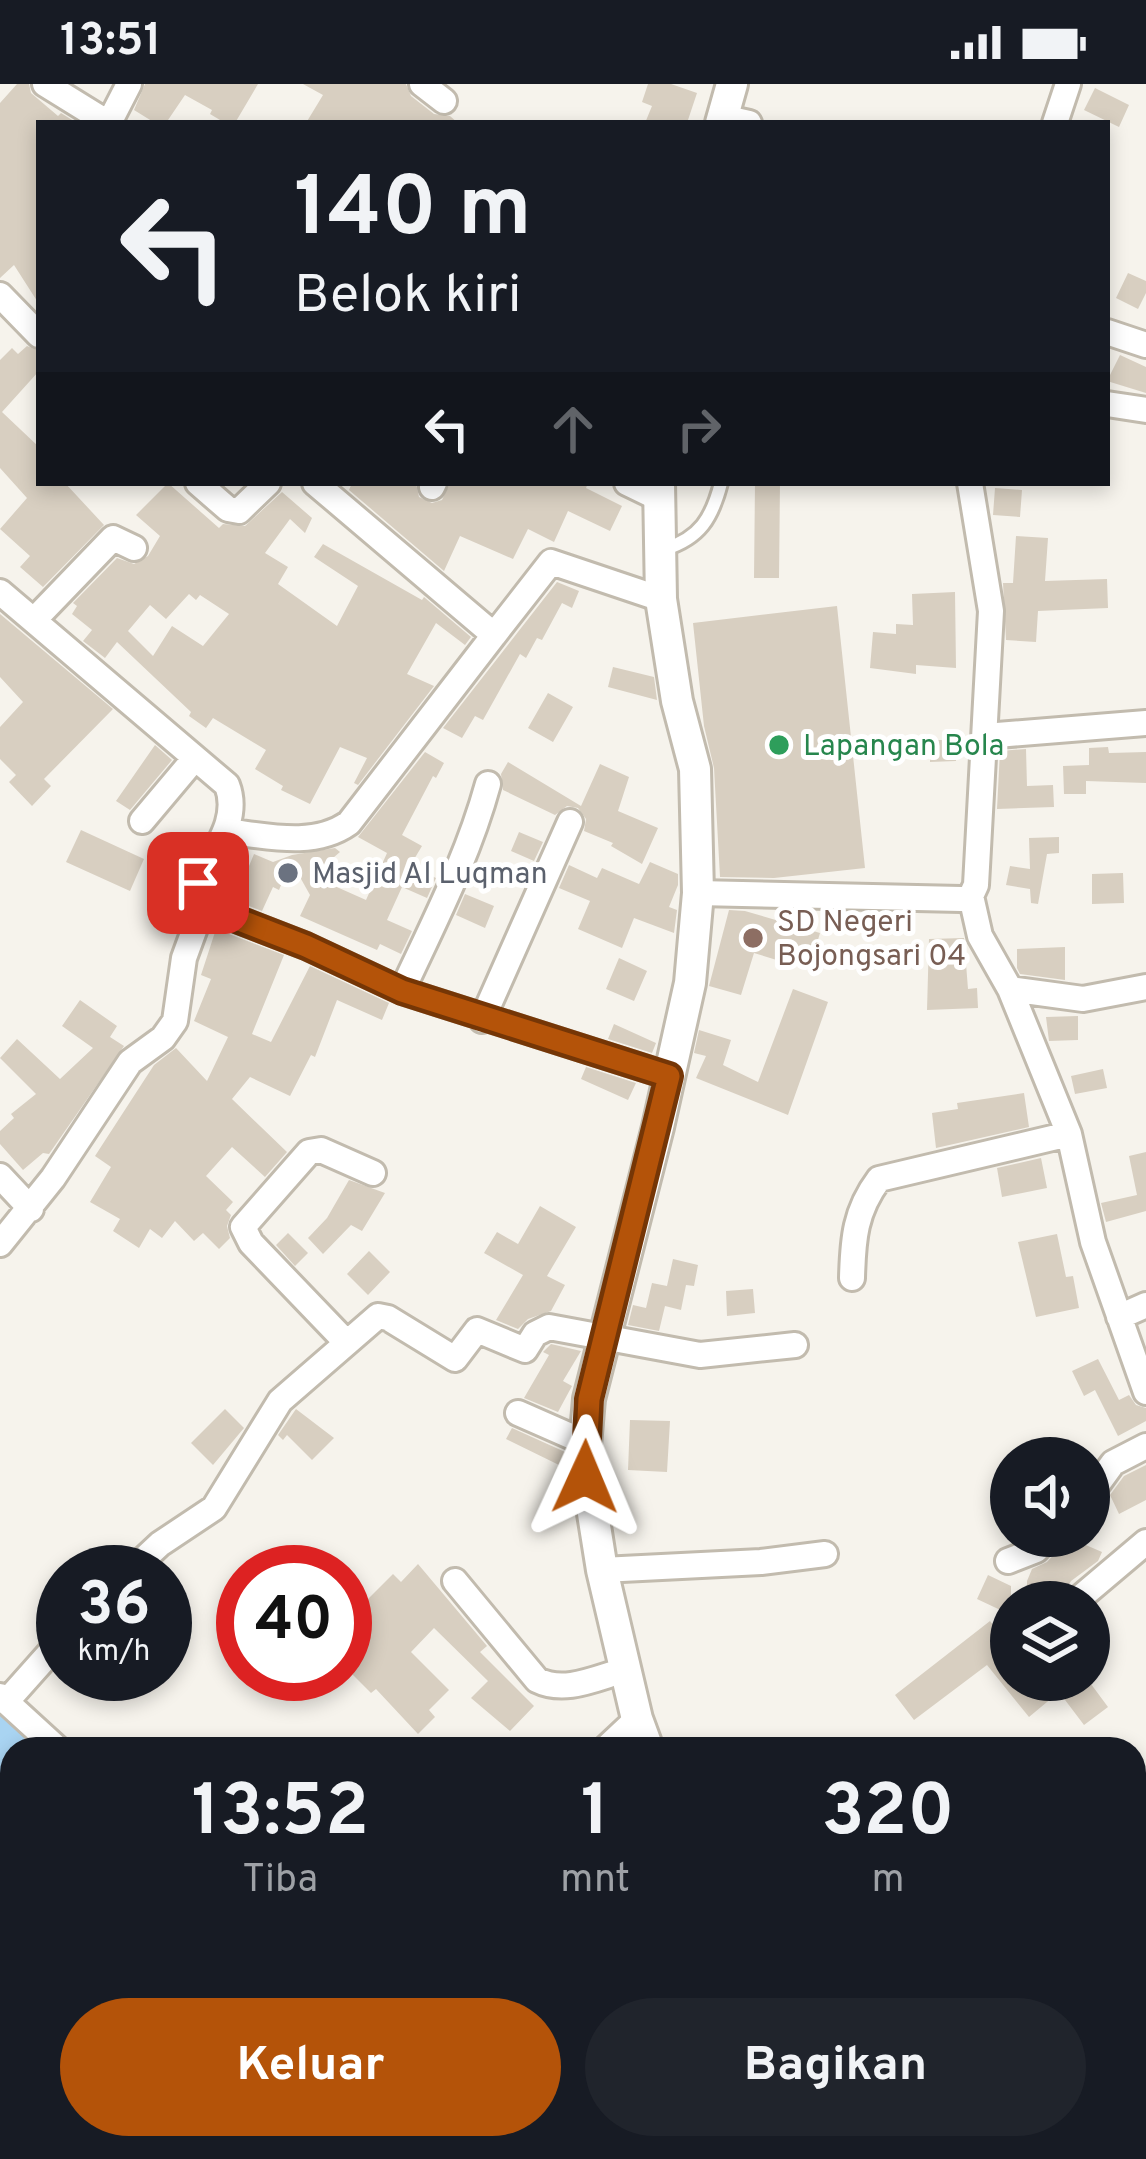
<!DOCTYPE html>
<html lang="id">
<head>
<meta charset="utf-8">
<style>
  :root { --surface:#171b24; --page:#20242c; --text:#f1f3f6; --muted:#9ea1a6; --accent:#b45309 }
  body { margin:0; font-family:Overpass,sans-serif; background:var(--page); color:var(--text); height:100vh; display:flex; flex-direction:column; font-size:45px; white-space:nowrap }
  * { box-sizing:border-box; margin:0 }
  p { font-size:39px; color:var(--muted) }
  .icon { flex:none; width:66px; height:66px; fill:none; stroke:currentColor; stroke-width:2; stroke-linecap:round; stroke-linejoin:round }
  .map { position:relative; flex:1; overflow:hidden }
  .drawer { position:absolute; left:0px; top:1653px; width:1146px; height:423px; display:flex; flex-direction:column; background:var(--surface); border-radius:36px 36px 0 0; box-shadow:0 6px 18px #0003 }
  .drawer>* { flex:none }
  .top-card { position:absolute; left:36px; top:36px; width:1074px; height:366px; border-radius:0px; box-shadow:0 6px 18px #0003; background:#171b24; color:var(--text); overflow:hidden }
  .buttons { position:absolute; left:990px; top:1353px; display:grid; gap:24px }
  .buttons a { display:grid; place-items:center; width:120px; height:120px; border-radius:50%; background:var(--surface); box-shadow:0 6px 18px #0003; font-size:60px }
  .speed { position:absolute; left:36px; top:1461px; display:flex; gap:24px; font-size:60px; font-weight:700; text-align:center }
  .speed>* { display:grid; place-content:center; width:156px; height:156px; border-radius:50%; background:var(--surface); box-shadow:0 6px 18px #0003; line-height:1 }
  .speed small { font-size:30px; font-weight:400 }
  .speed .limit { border:18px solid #d22; background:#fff; color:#111 }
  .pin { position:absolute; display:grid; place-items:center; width:102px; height:102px; color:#fff; margin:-51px; border-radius:24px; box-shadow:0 6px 18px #0006 }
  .me { position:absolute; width:132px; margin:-66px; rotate:1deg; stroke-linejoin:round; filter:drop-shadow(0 0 9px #0008) }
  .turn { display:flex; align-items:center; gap:42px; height:252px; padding:0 60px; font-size:54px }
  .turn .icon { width:156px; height:156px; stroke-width:2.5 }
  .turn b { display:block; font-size:84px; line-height:102px }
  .lanes { display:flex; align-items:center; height:114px; padding:0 60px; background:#0003; justify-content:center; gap:60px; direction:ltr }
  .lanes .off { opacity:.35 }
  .eta { display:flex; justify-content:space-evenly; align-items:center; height:204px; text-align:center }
  .eta b { font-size:72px; font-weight:700; line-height:84px }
  .primary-button { display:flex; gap:24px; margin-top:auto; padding:24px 60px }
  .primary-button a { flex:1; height:138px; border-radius:72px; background:var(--accent); color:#fff; font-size:48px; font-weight:700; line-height:138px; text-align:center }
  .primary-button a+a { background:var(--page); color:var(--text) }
  .status { display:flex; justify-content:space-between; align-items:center; height:84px; padding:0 60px; background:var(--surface); direction:ltr }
  .status svg { height:33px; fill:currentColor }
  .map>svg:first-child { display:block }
  .water { fill:#a9d4f2 }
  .building { fill:#d8cfc1; fill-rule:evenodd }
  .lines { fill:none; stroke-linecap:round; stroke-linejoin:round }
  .service-casing { stroke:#c2bbae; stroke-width:18 }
  .minor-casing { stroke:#c2bbae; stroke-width:30 }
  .tertiary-casing { stroke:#c2bbae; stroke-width:36 }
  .service { stroke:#fff; stroke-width:12 }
  .minor { stroke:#fff; stroke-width:24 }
  .tertiary { stroke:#fff; stroke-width:30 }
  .route-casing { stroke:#753606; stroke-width:30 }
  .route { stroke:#b45309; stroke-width:21 }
  .leisure-dot { fill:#2e9e5b; stroke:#fff; stroke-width:4.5 }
  .worship-dot { fill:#6b7280; stroke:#fff; stroke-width:4.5 }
  .education-dot { fill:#8d6e63; stroke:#fff; stroke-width:4.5 }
  .labels { text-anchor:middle; stroke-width:10; stroke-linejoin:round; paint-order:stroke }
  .leisure-label { font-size:30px; fill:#27864d; stroke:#fff; text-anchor:start }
  .worship-label { font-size:30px; fill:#5b616d; stroke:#fff; text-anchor:start }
  .education-label { font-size:30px; fill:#785e54; stroke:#fff; text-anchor:start }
</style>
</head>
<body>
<div class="status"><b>13:51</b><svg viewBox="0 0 49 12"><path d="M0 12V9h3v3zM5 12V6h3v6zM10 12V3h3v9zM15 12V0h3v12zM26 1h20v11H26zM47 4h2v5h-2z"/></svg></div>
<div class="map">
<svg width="1146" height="2075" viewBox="0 0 1146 2075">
  <rect width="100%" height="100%" fill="#f6f3ec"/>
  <path class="water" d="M 0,1613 L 57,1665 L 12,1665 L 12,1756 L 0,1744 Z
    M 357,2064 L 498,2064 L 511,2075 L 369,2075 Z"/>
  <path class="building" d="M 17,0 L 29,0 L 31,9 L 58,32 L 61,29 L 77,39 L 39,39 L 39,220 L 14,181 L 0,194 L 0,19 Z
    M 145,0 L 258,0 L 235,39 L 225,39 L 210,30 L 212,26 L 185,11 L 166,39 L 155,39 L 134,26 Z
    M 303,0 L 406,0 L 411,12 L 434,30 L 450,32 L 458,39 L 306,39 L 323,11 Z
    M 648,0 L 671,0 L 697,9 L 687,39 L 645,39 L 652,22 L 642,18 Z
    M 1095,4 L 1129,21 L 1119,43 L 1084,26 Z
    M 1128,189 L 1146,197 L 1146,209 L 1138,225 L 1116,214 Z
    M 27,262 L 39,267 L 39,287 L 2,328 L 39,363 L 39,399 L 65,399 L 104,441 L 43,503 L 20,483 L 30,472 L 0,445 L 27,414 L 0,384 L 0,276 L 12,264 L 18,270 Z
    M 1120,271 L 1146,283 L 1146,309 L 1107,297 Z
    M 168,399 L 219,444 L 223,440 L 245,442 L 282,408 L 312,434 L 305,449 L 290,435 L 265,469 L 288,483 L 278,500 L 337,542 L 358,502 L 314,473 L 323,460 L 422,516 L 424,513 L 471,553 L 465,561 L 436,539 L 407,590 L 434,602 L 358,701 L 354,699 L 367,674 L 340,663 L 310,720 L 281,706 L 283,702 L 255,685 L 266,666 L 213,634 L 206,644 L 189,632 L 191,628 L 117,558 L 105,574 L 83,557 L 92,546 L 72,530 L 77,522 L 73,519 L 117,474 L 134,480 L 148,472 L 160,452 L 136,431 ZM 189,510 L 196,516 L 200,511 L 229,530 L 203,562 L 172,542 L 153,572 L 128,547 L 150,521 L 166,535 Z
    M 352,399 L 416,399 L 419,413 L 432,419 L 442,416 L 450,399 L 588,399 L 586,404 L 622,422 L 610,447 L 568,427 L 554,458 L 528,445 L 513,475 L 460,452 L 444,487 L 349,406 Z
    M 755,399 L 780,399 L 779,494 L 754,494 Z
    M 995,404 L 1022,406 L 1020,433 L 993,431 Z
    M 1016,452 L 1048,454 L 1045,497 L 1107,495 L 1108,524 L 1038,527 L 1036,558 L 1006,556 L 1003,499 L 1013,499 Z
    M 557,498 L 579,507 L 572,524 L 562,519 L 542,556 L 537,554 L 526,574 L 520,570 L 483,636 L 475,632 L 462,654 L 443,644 Z
    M 955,508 L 956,584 L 916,581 L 916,590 L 870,584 L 873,548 L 896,550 L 896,540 L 913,541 L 912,510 Z
    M 837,522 L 865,784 L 774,794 L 720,793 L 714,684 L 704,642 L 693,539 Z
    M 0,530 L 113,625 L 44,695 L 51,702 L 32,722 L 9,698 L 16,691 L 0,675 L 0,643 L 23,618 L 0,593 Z
    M 613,583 L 654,593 L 657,616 L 608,603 Z
    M 548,609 L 573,623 L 553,658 L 528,644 Z
    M 930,656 L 955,656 L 956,677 L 930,678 Z
    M 155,661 L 172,676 L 130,726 L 116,717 Z
    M 1108,663 L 1109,669 L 1146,668 L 1146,699 L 1086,697 L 1086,710 L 1064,710 L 1063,682 L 1089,681 L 1089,664 Z
    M 1026,665 L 1027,702 L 1053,701 L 1054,723 L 997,725 L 1000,667 Z
    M 425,668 L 444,679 L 436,694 L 433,692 L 402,751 L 422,762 L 410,782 L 436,794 L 427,814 L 402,803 L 387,836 L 412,847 L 401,870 L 380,860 L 377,866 L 300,832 L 310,811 L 291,777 L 279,806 L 273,803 L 262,827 L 228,814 L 229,811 L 215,804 L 224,785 L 244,794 L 254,770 L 273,778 L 292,771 L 335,764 L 340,768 L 312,792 L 366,816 L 387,769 L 358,753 Z
    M 508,678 L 581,722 L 600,680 L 629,693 L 618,727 L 658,744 L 642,780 L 611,762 L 613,759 L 584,747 L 586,735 L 578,724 L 567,722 L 555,731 L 503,706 L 501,690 Z
    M 81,746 L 144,775 L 130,807 L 66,778 Z
    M 519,748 L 543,758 L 534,777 L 511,767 Z
    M 1059,753 L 1059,769 L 1047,770 L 1038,820 L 1031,819 L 1030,805 L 1006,801 L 1010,782 L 1030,785 L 1029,754 Z
    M 650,778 L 678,790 L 678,801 L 669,823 L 677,826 L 674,849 L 634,834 L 622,864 L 578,845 L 590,817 L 559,804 L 569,781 L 597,794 L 602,784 L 639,800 Z
    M 1123,789 L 1124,819 L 1092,820 L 1092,790 Z
    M 465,810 L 494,822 L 485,844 L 456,831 Z
    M 729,826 L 745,827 L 820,849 L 809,886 L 754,869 L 741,911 L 709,902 Z
    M 216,845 L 284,871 L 252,950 L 271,958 L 310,882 L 389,919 L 382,936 L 337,916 L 315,973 L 311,971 L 290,1012 L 250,993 L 232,1015 L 287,1068 L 265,1093 L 232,1063 L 206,1092 L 233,1118 L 226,1126 L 231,1131 L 227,1142 L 230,1154 L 219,1165 L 203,1149 L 194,1157 L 175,1137 L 162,1154 L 150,1145 L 139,1164 L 113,1147 L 120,1135 L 90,1118 L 111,1083 L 95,1072 L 154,981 L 176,964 L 207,997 L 228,953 L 194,937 L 211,895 L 201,891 Z
    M 964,854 L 968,905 L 977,904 L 978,924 L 927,926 L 929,855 Z
    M 1065,863 L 1065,896 L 1020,890 L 1017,884 L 1017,865 Z
    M 619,874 L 647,887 L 634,917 L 606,905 Z
    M 793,905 L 828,918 L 788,1031 L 696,994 L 706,972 L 694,969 L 699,946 L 731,956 L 723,981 L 758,998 Z
    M 80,916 L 117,942 L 110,953 L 124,962 L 49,1070 L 43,1069 L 23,1086 L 0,1060 L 0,1047 L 14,1034 L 11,1030 L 36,1010 L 0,974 L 17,955 L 60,995 L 93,964 L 62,942 Z
    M 1078,932 L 1078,956 L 1049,957 L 1046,933 Z
    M 614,940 L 656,959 L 652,969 L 608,955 Z
    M 586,983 L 636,999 L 628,1016 L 581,995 Z
    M 1103,985 L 1107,1004 L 1075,1010 L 1071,992 Z
    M 1024,1009 L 1029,1043 L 936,1064 L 932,1029 L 958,1025 L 957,1019 Z
    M 1146,1068 L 1146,1127 L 1106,1138 L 1101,1119 L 1137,1111 L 1129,1072 Z
    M 1041,1074 L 1047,1104 L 1002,1113 L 997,1084 Z
    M 349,1096 L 385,1109 L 362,1147 L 351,1141 L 323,1170 L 308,1154 L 327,1134 Z
    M 540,1122 L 576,1143 L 547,1192 L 565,1201 L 551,1227 L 528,1235 L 518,1245 L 496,1236 L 523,1191 L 484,1169 L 497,1148 L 518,1160 Z
    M 288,1149 L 308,1169 L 295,1182 L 276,1161 Z
    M 1057,1150 L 1066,1193 L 1073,1192 L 1079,1224 L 1036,1233 L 1018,1158 Z
    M 369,1167 L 390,1188 L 368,1211 L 347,1190 Z
    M 673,1175 L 698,1181 L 694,1202 L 686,1201 L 681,1226 L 665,1222 L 659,1247 L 628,1241 L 633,1221 L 646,1224 L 652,1199 L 667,1202 Z
    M 753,1205 L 755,1229 L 727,1232 L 726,1207 Z
    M 551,1260 L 581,1267 L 563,1297 L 572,1302 L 558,1328 L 524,1314 L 549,1271 L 543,1268 Z
    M 1098,1275 L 1119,1316 L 1129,1311 L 1136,1321 L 1146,1324 L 1146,1337 L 1118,1352 L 1095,1306 L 1084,1312 L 1072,1287 Z
    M 225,1325 L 244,1344 L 213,1381 L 191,1359 Z
    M 296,1325 L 334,1354 L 312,1376 L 287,1351 L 283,1356 L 278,1351 Z
    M 630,1336 L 670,1337 L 667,1388 L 628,1386 Z
    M 512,1344 L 565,1368 L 559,1381 L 506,1355 Z
    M 1146,1381 L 1146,1416 L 1119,1430 L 1110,1411 L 1124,1392 Z
    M 1065,1452 L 1102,1468 L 1098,1477 L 1071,1497 L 1059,1518 L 1027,1503 L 1027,1497 L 1032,1485 L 1047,1478 L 1061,1463 Z
    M 418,1480 L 487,1562 L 480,1568 L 534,1622 L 510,1647 L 471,1614 L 488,1597 L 434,1544 L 411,1568 L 449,1606 L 429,1626 L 435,1633 L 418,1650 L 376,1605 L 371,1609 L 348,1586 L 352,1582 L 345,1576 L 345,1519 L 356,1508 L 365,1518 L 393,1490 L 401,1498 Z
    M 988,1491 L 1011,1502 L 1011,1531 L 977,1515 Z
    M 990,1537 L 1011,1564 L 1011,1596 L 1088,1596 L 1108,1623 L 1084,1641 L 1059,1608 L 1029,1633 L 987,1581 L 914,1636 L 895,1611 Z"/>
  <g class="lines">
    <defs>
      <path id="service" d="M 665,465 C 700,454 712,434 721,399"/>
      <path id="minor" d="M 45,0 L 108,39
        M 422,0 L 444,17
        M 722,33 L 749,39
        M 109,39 L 129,0
        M 1055,39 L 1068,0
        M 0,211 L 39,251
        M 1107,248 L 1146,261
        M 1107,320 L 1146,326
        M 198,399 L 228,425 L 239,427 L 268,399
        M 315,399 L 494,551 L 551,478 L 661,515
        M 627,399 L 658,414
        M 432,403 L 434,399
        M 0,508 L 227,701 C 242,740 207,773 195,808 L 203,822 L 306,862 L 402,907 L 669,992
        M 35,535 L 113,454 L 134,464
        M 985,652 L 1146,639
        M 142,737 L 195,674
        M 226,747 C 267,752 314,764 349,739 L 494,551
        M 698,809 L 961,815 L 971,812 L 976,801 L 991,527 L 970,399
        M 971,812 L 980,852 L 1010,905 L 1069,1050 L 1093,1158 L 1146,1308
        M 1010,905 L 1083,915 L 1146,903
        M 402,907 C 434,838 468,773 488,700
        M 482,936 L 570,738
        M 0,1092 L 31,1125
        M 0,1160 L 53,1094 L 130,978 L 163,954 L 175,937 L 184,874 L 203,822
        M 852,1194 C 853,1155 855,1127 879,1095 L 1069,1050
        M 1119,1233 L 1146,1221
        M 346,1258 L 251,1159 L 243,1143 L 309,1068 L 321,1066 L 373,1089
        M 518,1329 L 584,1358
        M 1089,1412 L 1113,1379 L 1146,1362
        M 1008,1477 L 1036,1466 L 1049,1452
        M 602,1486 L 761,1478 L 825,1470
        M 130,1488 L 160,1460 L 214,1424 L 280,1317 L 378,1232 L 388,1234 L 455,1275 L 477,1246 L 525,1266 L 535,1250 L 549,1243 L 700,1271 L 795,1261
        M 455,1497 L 537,1596 C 565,1610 596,1594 625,1586
        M 1075,1518 L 1146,1458
        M 0,1612 L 58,1665
        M 6,1618 L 63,1554
        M 605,1665 L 637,1635
        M 0,1743 L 12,1755
        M 357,2064 L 369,2075
        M 503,2064 L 517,2075
        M 659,2075 L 666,2064"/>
      <path id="tertiary" d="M 721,39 L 732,0
        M 648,1665 L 637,1635 L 602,1486 L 584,1373 L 589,1315 L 658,1043 L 690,899 L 698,809 L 695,685 L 677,617 L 661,515 L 659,399
        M 1082,2064 L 1094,2075"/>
    </defs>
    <use href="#service" class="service-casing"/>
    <use href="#minor" class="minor-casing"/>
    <use href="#tertiary" class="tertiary-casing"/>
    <use href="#service" class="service"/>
    <use href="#minor" class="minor"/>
    <use href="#tertiary" class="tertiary"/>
  </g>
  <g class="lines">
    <defs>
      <path id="route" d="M 198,799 L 196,814 L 203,822 L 306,862 L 402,907 L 669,992 L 589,1315 L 585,1393"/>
    </defs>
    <use href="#route" class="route-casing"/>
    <use href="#route" class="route"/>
  </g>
  <circle class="leisure-dot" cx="779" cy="661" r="12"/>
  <circle class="worship-dot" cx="288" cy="789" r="12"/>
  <circle class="education-dot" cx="753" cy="854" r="12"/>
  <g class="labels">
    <g class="leisure-label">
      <text x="803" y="671">Lapangan Bola</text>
    </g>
    <g class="worship-label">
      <text x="312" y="799">Masjid Al Luqman</text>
    </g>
    <g class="education-label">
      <text x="777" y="847">SD Negeri<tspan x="777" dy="34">Bojongsari 04</tspan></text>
    </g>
  </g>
</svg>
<div class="buttons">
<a><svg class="icon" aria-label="sound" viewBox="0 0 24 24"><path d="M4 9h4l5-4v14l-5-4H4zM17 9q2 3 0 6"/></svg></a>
<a><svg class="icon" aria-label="layers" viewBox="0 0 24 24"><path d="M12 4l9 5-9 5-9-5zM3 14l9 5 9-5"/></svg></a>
</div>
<div class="speed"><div>36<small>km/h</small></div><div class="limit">40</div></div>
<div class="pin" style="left:198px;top:799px;background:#d93025"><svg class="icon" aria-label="arrive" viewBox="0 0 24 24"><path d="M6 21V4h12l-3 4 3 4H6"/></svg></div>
<svg class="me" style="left:585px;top:1393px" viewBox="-20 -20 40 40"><path d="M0-17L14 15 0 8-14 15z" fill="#b45309" stroke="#fff" stroke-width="4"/></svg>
<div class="top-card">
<div class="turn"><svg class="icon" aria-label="left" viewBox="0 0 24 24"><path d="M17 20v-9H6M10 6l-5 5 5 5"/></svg><div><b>140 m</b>Belok kiri</div></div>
<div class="lanes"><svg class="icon" aria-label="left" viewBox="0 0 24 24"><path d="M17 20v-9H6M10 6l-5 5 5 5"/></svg><svg class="icon off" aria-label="ahead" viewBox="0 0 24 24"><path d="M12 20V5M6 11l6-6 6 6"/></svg><svg class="icon off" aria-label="right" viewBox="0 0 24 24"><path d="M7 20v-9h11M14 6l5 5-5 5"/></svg></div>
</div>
<section class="drawer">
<div class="eta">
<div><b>13:52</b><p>Tiba</p></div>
<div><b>1</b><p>mnt</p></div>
<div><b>320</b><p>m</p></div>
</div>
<div class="primary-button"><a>Keluar</a><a>Bagikan</a></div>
</section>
</div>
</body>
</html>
